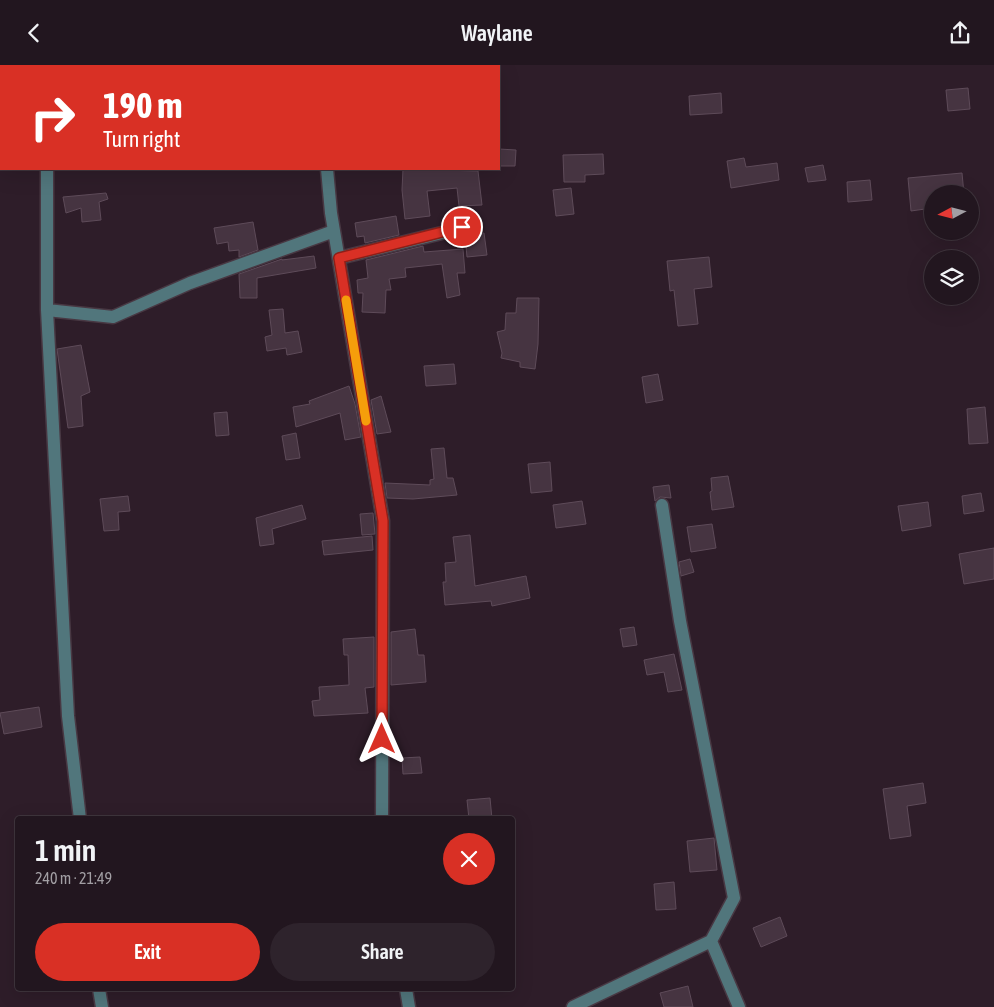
<!DOCTYPE html>
<html lang="en">
<head>
<meta charset="utf-8">
<style>
  :root { --surface:#22161f; --page:#2e232c; --text:#f1f3f6; --muted:#a29fa4; --line:#3f353d; --accent:#d93025 }
  body { margin:0; font-family:"Asap Condensed",sans-serif; background:var(--page); color:var(--text); height:100vh; display:flex; flex-direction:column; font-size:19px; white-space:nowrap }
  * { box-sizing:border-box; margin:0 }
  p { font-size:16px; color:var(--muted) }
  .icon { flex:none; width:28px; height:28px; fill:none; stroke:currentColor; stroke-width:2; stroke-linecap:round; stroke-linejoin:round }
  .map { position:relative; flex:1; overflow:hidden }
  .sheet { position:absolute; left:15px; top:751px; width:500px; height:175px; display:flex; flex-direction:column; background:var(--surface); border-radius:5px; box-shadow:0 5px 20px #0002,0 0 0 1px var(--line) }
  .sheet>* { flex:none }
  .top-card { position:absolute; left:0px; top:0px; width:500px; height:105px; box-shadow:0 5px 20px #0002,0 0 0 1px var(--line); background:#d93025; color:#fff; overflow:hidden }
  .needle { width:32px; rotate:263deg }
  .tools { position:absolute; left:924px; top:120px; display:grid; gap:10px }
  .tools a { display:grid; place-items:center; width:55px; height:55px; border-radius:50%; background:var(--surface); box-shadow:0 5px 20px #0002,0 0 0 1px var(--line); font-size:25px }
  .pin { position:absolute; display:grid; place-items:center; width:42px; height:42px; color:#fff; margin:-21px; border:2px solid #fff; border-radius:50%; box-shadow:0 1px 5px #0007 }
  .me { position:absolute; width:55px; margin:-28px; rotate:0deg; stroke-linejoin:round; filter:drop-shadow(0 0 4px #0008) }
  .turn { display:flex; align-items:center; gap:18px; height:105px; padding:0 20px; font-size:22px }
  .turn .icon { width:65px; height:65px; stroke-width:2.5 }
  .turn b { display:block; font-size:35px; line-height:42px }
  .round { display:grid; place-items:center; flex:none; width:52px; height:52px; border-radius:26px; background:var(--page) }
  .headline { display:flex; align-items:center; justify-content:space-between; height:85px; padding:0 20px }
  h1 { font-size:30px; font-weight:600; line-height:38px }
  .button { display:flex; gap:10px; margin-top:auto; padding:10px 20px }
  .button a { flex:1; height:58px; border-radius:30px; background:var(--accent); color:#fff; font-size:20px; font-weight:600; line-height:58px; text-align:center }
  .button a+a { background:var(--page); color:var(--text) }
  header { display:flex; justify-content:space-between; align-items:center; height:65px; padding:0 20px; background:var(--surface); font-size:22px; font-weight:600 }
  .map>svg:first-child { display:block }
  .building { fill:#463441; stroke:#5e4b59 }
  .lines { fill:none; stroke-linecap:round; stroke-linejoin:round }
  .minor-casing { stroke:#483843; stroke-width:15 }
  .minor { stroke:#51767c; stroke-width:12 }
  .route-casing { stroke:#8d1f18; stroke-width:12 }
  .route { stroke:#d93025; stroke-width:9 }
  .slow { stroke:#f59e0b; stroke-width:9 }
</style>
</head>
<body>
<header><svg class="icon" aria-label="back" viewBox="0 0 24 24"><path d="M15 5l-7 7 7 7"/></svg>Waylane<svg class="icon" aria-label="share" viewBox="0 0 24 24"><path d="M12 15V3M7 8l5-5 5 5M5 13v7h14v-7"/></svg></header>
<div class="map">
<svg width="994" height="942" viewBox="0 0 994 942">
  <rect width="100%" height="100%" fill="#2e1d29"/>
  <path class="building" d="M 968,23 L 970,44 L 948,46 L 946,25 Z
    M 721,28 L 722,48 L 690,50 L 689,31 Z
    M 499,84 L 516,85 L 515,101 L 499,101 Z
    M 603,89 L 604,109 L 585,110 L 585,117 L 564,117 L 563,90 Z
    M 744,93 L 746,102 L 777,98 L 779,115 L 731,123 L 727,96 Z
    M 823,100 L 826,115 L 808,117 L 805,103 Z
    M 403,104 L 478,106 L 482,140 L 459,141 L 457,123 L 427,126 L 430,151 L 405,154 L 402,125 Z
    M 962,108 L 964,129 L 932,129 L 932,143 L 911,146 L 908,113 Z
    M 870,115 L 872,135 L 848,137 L 847,117 Z
    M 571,123 L 574,149 L 556,151 L 553,125 Z
    M 106,128 L 108,134 L 99,137 L 101,155 L 82,157 L 81,143 L 66,148 L 63,132 Z
    M 396,151 L 399,170 L 365,178 L 364,171 L 357,172 L 355,158 Z
    M 253,157 L 258,185 L 239,192 L 239,185 L 229,186 L 228,177 L 217,179 L 214,163 Z
    M 484,168 L 487,190 L 467,192 L 465,170 Z
    M 423,181 L 424,187 L 463,184 L 465,208 L 457,208 L 460,230 L 447,233 L 442,199 L 405,203 L 406,212 L 389,214 L 391,225 L 386,225 L 385,248 L 362,247 L 363,228 L 358,228 L 357,215 L 368,213 L 366,195 Z
    M 314,191 L 316,203 L 257,213 L 257,233 L 240,233 L 239,209 L 282,194 L 282,195 Z
    M 709,192 L 712,222 L 694,224 L 698,259 L 678,261 L 674,225 L 670,226 L 667,196 Z
    M 517,233 L 539,233 L 538,279 L 535,304 L 520,302 L 520,297 L 501,293 L 502,288 L 497,267 L 505,265 L 506,248 L 516,248 Z
    M 283,244 L 285,268 L 298,266 L 302,287 L 287,290 L 286,283 L 267,286 L 265,272 L 272,270 L 269,245 Z
    M 81,280 L 90,327 L 81,331 L 83,361 L 68,363 L 57,284 Z
    M 454,299 L 456,319 L 426,321 L 424,301 Z
    M 658,309 L 663,335 L 646,338 L 642,312 Z
    M 349,321 L 355,339 L 361,372 L 345,375 L 340,348 L 296,362 L 293,342 L 310,339 L 309,336 Z
    M 381,331 L 391,367 L 377,369 L 371,335 Z
    M 985,342 L 988,378 L 969,379 L 967,344 Z
    M 227,347 L 229,370 L 216,371 L 214,348 Z
    M 296,368 L 300,393 L 286,395 L 282,371 Z
    M 444,383 L 447,413 L 453,413 L 457,430 L 413,434 L 387,433 L 385,418 L 430,420 L 430,415 L 434,414 L 431,384 Z
    M 550,397 L 552,426 L 531,428 L 528,399 Z
    M 728,411 L 734,442 L 712,445 L 710,427 L 712,426 L 711,413 Z
    M 669,420 L 671,433 L 660,432 L 655,436 L 653,422 Z
    M 981,428 L 984,446 L 964,449 L 962,431 Z
    M 128,431 L 130,446 L 118,447 L 119,465 L 104,466 L 100,434 Z
    M 582,436 L 586,459 L 556,463 L 553,440 Z
    M 928,437 L 931,461 L 902,466 L 898,441 Z
    M 302,440 L 306,454 L 272,464 L 274,479 L 260,481 L 256,453 Z
    M 373,448 L 375,469 L 362,470 L 360,449 Z
    M 712,459 L 716,483 L 691,487 L 687,462 Z
    M 470,470 L 475,521 L 526,511 L 530,533 L 492,541 L 491,536 L 445,540 L 443,517 L 446,517 L 445,498 L 456,497 L 453,472 Z
    M 372,471 L 373,485 L 324,490 L 322,476 Z
    M 994,483 L 994,514 L 964,519 L 959,489 Z
    M 690,494 L 694,507 L 681,511 L 679,497 Z
    M 634,562 L 637,580 L 623,582 L 620,564 Z
    M 415,564 L 418,590 L 424,590 L 426,617 L 391,620 L 391,567 Z
    M 374,572 L 374,622 L 365,623 L 368,648 L 314,651 L 312,636 L 320,635 L 319,622 L 349,620 L 348,590 L 344,590 L 343,574 Z
    M 674,589 L 682,625 L 668,627 L 664,607 L 647,610 L 644,595 Z
    M 39,642 L 42,662 L 4,669 L 0,648 Z
    M 420,692 L 422,708 L 403,709 L 402,693 Z
    M 923,718 L 926,738 L 907,741 L 911,771 L 890,774 L 883,724 Z
    M 490,733 L 492,754 L 469,754 L 467,735 Z
    M 714,773 L 717,805 L 690,807 L 687,776 Z
    M 674,817 L 676,844 L 656,845 L 654,819 Z
    M 780,852 L 787,871 L 761,882 L 753,863 Z
    M 688,921 L 693,942 L 664,942 L 660,928 Z"/>
  <g class="lines">
    <defs>
      <path id="minor" d="M 48,1 L 48,0
        M 344,1 L 344,0
        M 47,104 L 47,245 L 68,651 L 80,754
        M 327,104 L 331,148 L 383,456 L 382,754
        M 339,193 L 450,166 L 474,158
        M 47,245 L 113,252 L 190,218 L 334,166
        M 662,440 L 680,556 L 734,833 L 711,876 L 739,942
        M 99,924 L 102,942
        M 406,924 L 409,942
        M 573,942 L 711,876"/>
    </defs>
    <use href="#minor" class="minor-casing"/>
    <use href="#minor" class="minor"/>
  </g>
  <g class="lines">
    <defs>
      <path id="route" d="M 382,674 L 383,456 L 339,193 L 462,162"/>
    </defs>
    <use href="#route" class="route-casing"/>
    <use href="#route" class="route"/>
    <path class="slow" d="M 346,235 L 366,356"/>
  </g>
</svg>
<div class="tools">
<a><svg class="needle" viewBox="-14 -14 28 28"><path d="M0-13l5 13h-10z" fill="#e53935"/><path d="M0 13l5-13h-10z" fill="#a29fa4"/></svg></a>
<a><svg class="icon" aria-label="layers" viewBox="0 0 24 24"><path d="M12 4l9 5-9 5-9-5zM3 14l9 5 9-5"/></svg></a>
</div>
<div class="pin" style="left:462px;top:162px;background:#d93025"><svg class="icon" aria-label="arrive" viewBox="0 0 24 24"><path d="M6 21V4h12l-3 4 3 4H6"/></svg></div>
<svg class="me" style="left:382px;top:674px" viewBox="-20 -20 40 40"><path d="M0-17L14 15 0 8-14 15z" fill="#d93025" stroke="#fff" stroke-width="4"/></svg>
<div class="top-card">
<div class="turn"><svg class="icon" aria-label="right" viewBox="0 0 24 24"><path d="M7 20v-9h11M14 6l5 5-5 5"/></svg><div><b>190 m</b>Turn right</div></div>
</div>
<section class="sheet">
<div class="headline"><div><h1>1 min</h1><p>240 m · 21:49</p></div><a class="round" style="background:#d93025;color:#fff"><svg class="icon" aria-label="close" viewBox="0 0 24 24"><path d="M6 6l12 12M18 6L6 18"/></svg></a></div>
<div class="button"><a>Exit</a><a>Share</a></div>
</section>
</div>
</body>
</html>
